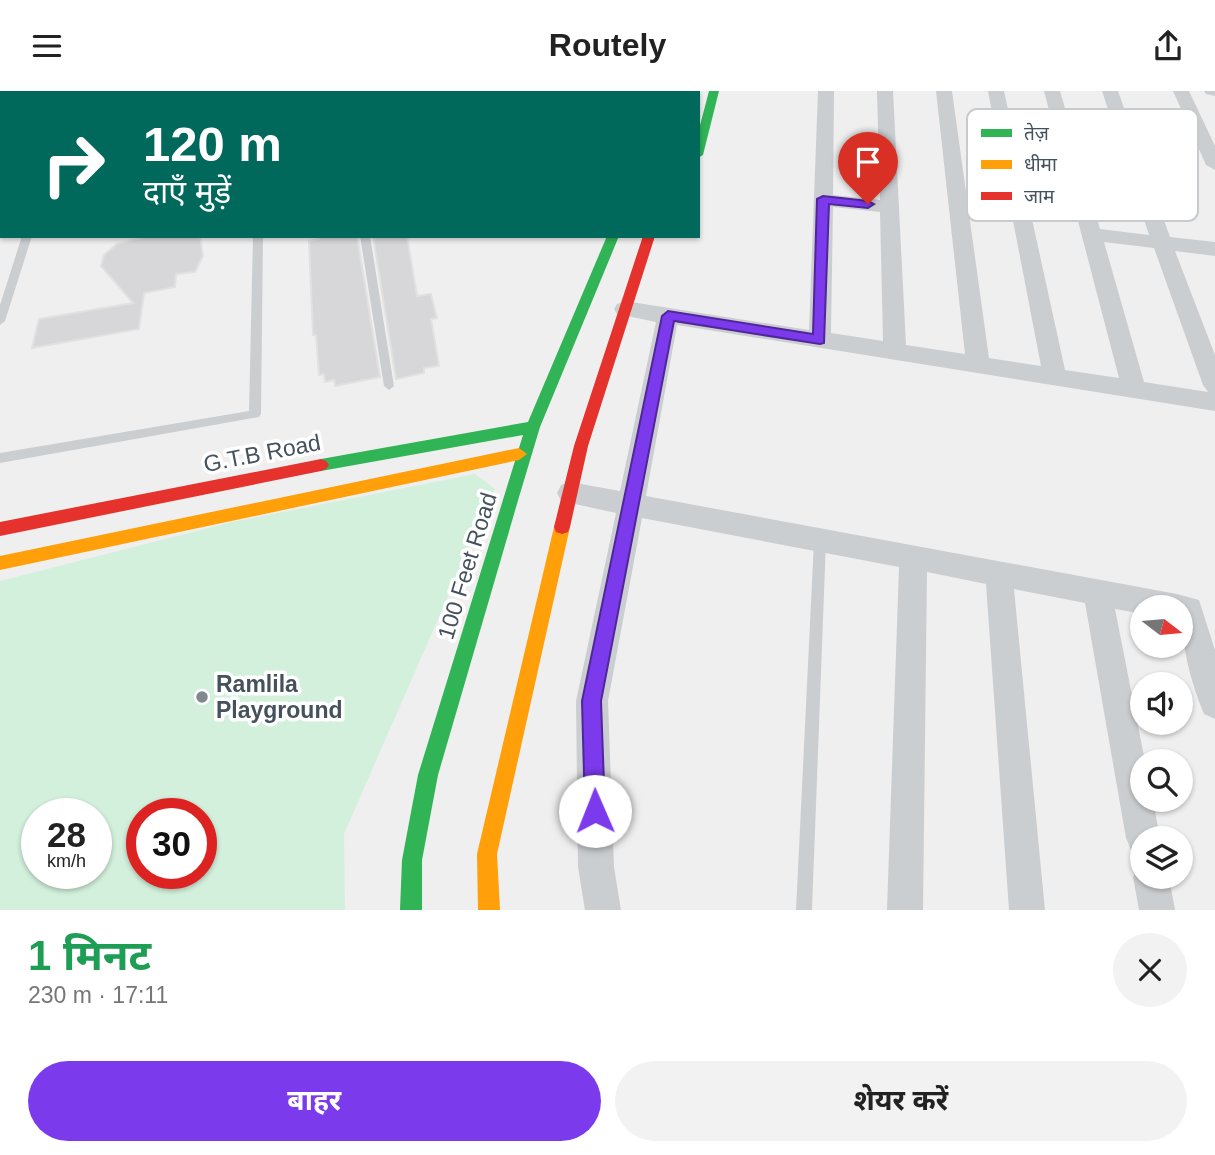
<!DOCTYPE html>
<html lang="hi">
<head>
<meta charset="utf-8">
<style>
  :root { --surface:#fff; --page:#f2f2f2; --text:#222; --muted:#767676; --accent:#7c3aed }
  body { margin:0; font-family:Helvetica,"Noto Sans Devanagari",sans-serif; background:var(--page); color:var(--text); height:100vh; display:flex; flex-direction:column; font-size:26px; white-space:nowrap }
  * { box-sizing:border-box; margin:0 }
  p { font-size:23px; color:var(--muted) }
  .icon { flex:none; width:38px; height:38px; fill:none; stroke:currentColor; stroke-width:2; stroke-linecap:round; stroke-linejoin:round }
  .map { position:relative; height:819px; overflow:hidden }
  .panel { display:flex; flex-direction:column; background:var(--surface); flex:1 }
  .panel>* { flex:none }
  .top-card { position:absolute; left:0px; top:0px; width:700px; height:147px; box-shadow:0 2px 5px #0004; background:#00695c; color:#fff; overflow:hidden }
  .needle { width:46px; rotate:106deg }
  .controls { position:absolute; left:1130px; top:504px; display:grid; gap:14px }
  .controls a { display:grid; place-items:center; width:63px; height:63px; border-radius:50%; background:var(--surface); box-shadow:0 2px 5px #0004; font-size:35px }
  .speed { position:absolute; left:21px; top:707px; display:flex; gap:14px; font-size:35px; font-weight:700; text-align:center }
  .speed>* { display:grid; place-content:center; width:91px; height:91px; border-radius:50%; background:var(--surface); box-shadow:0 2px 5px #0004; line-height:1 }
  .speed small { font-size:18px; font-weight:400 }
  .speed .limit { border:10px solid #d22; background:#fff; color:#111 }
  .pin { position:absolute; display:grid; place-items:center; width:60px; height:60px; color:#fff; margin:-72px -30px; border-radius:50% 50% 50% 0; rotate:-45deg; box-shadow:0 0 7px #0007 }
  .pin .icon { rotate:45deg }
  .me { position:absolute; width:77px; margin:-38px; rotate:359deg; stroke-linejoin:round; filter:drop-shadow(0 0 5px #0008) }
  .turn { display:flex; align-items:center; gap:24px; height:147px; padding:0 28px; font-size:32px }
  .turn .icon { width:91px; height:91px; stroke-width:2.5 }
  .turn b { display:block; font-size:49px; line-height:60px }
  .round { display:grid; place-items:center; flex:none; width:74px; height:74px; border-radius:37px; background:var(--page) }
  .headline { display:flex; align-items:center; justify-content:space-between; height:119px; padding:0 28px }
  h1 { font-size:42px; font-weight:700; line-height:52px; color:#1e9e55 }
  .cta { display:flex; gap:14px; margin-top:auto; padding:14px 28px }
  .cta a { flex:1; height:80px; border-radius:42px; background:var(--accent); color:#fff; font-size:28px; font-weight:700; line-height:80px; text-align:center }
  .cta a+a { background:var(--page); color:var(--text) }
  header { display:flex; justify-content:space-between; align-items:center; height:91px; padding:0 28px; background:var(--surface); font-size:32px; font-weight:700 }
  .map>svg:first-child { display:block }
  .green { fill:#d2f0dc; fill-rule:evenodd }
  .building { fill:#d7d7d9; stroke:#e1e1e2; stroke-width:2 }
  .lines { fill:none; stroke-linecap:round; stroke-linejoin:round }
  .lane { fill:#cbced0; fill-rule:evenodd }
  .street { fill:#cbced0; fill-rule:evenodd }
  .fast { fill:#30b455; fill-rule:evenodd }
  .slow { fill:#ff9f0a; fill-rule:evenodd }
  .jam { fill:#e5322d; fill-rule:evenodd }
  .route { fill:#7c3aed; stroke:#51269a; stroke-width:2 }
  .poi-dot { fill:#81898f; stroke:#fff; stroke-width:2.5 }
  .labels { text-anchor:middle; stroke-width:7; stroke-linejoin:round; paint-order:stroke }
  .street-label { font-size:23px; fill:#45525c; stroke:#fff }
  .poi-label { font-size:23px; font-weight:bold; fill:#45525c; stroke:#fff; text-anchor:start }
  .key { fill:#fff; stroke:#c7cbce; stroke-width:2 }
  .key-label { font-size:19px; fill:#45525c }
</style>
</head>
<body>
<header><svg class="icon" aria-label="menu" viewBox="0 0 24 24"><path d="M4 6h16M4 12h16M4 18h16"/></svg>Routely<svg class="icon" aria-label="share" viewBox="0 0 24 24"><path d="M12 15V3M7 8l5-5 5 5M5 13v7h14v-7"/></svg></header>
<div class="map">
<svg width="1215" height="819" viewBox="0 0 1215 819">
  <rect width="100%" height="100%" fill="#f0efef"/>
  <path class="green" d="M 475,383 L 495,398 L 344,743 L 345,819 L 0,819 L 0,490 L 232,431 ZM 37,723 L 96,723 L 96,782 L 37,782 ZM 142,723 L 201,723 L 201,782 L 142,782 Z"/>
  <path class="building" d="M 148,145 L 200,145 L 203,165 L 195,181 L 176,183 L 175,196 L 144,202 L 139,238 L 32,257 L 39,228 L 133,212 L 101,175 L 104,164 L 117,153 Z
    M 318,145 L 357,145 L 380,286 L 335,295 L 334,289 L 325,291 L 324,283 L 319,284 L 316,244 L 313,244 L 309,150 L 319,148 Z
    M 373,145 L 407,145 L 417,205 L 431,203 L 437,227 L 431,228 L 439,275 L 424,277 L 424,282 L 396,288 Z"/>
  <g class="lines">
    <path class="lane" d="M 253,0 L 261,0 L 262,2 L 254,2 Z
      M 536,0 L 544,0 L 544,2 L 536,2 Z
      M 0,100 L 2,100 L 2,106 L 0,106 Z
      M 22,145 L 32,145 L 5,230 L 0,234 L 0,214 Z
      M 253,145 L 263,145 L 261,323 L 259,326 L 0,372 L 0,362 L 249,320 Z
      M 360,145 L 370,145 L 394,295 L 389,299 L 384,295 Z
      M 820,444 L 824,446 L 826,450 L 812,819 L 796,819 L 814,450 L 816,446 Z"/>
    <path class="street" d="M 818,0 L 834,0 L 833,104 L 880,109 L 877,0 L 893,0 L 906,254 L 965,263 L 936,0 L 952,0 L 989,267 L 1041,275 L 988,0 L 1004,0 L 1065,279 L 1119,287 L 1044,0 L 1060,0 L 1100,138 L 1149,144 L 1102,0 L 1118,0 L 1170,146 L 1215,151 L 1215,165 L 1175,160 L 1215,264 L 1215,320 L 677,234 L 646,405 L 1177,503 L 1199,509 L 1215,559 L 1215,628 L 1204,623 C 1190,590 1181,552 1181,516 L 1143,516 L 1143,523 L 1115,518 L 1145,670 L 1143,670 L 1143,709 L 1153,709 L 1160,747 L 1143,747 L 1143,764 L 1131,759 L 1126,747 L 1085,512 L 1014,498 L 1045,819 L 1009,819 L 986,493 L 927,481 L 923,819 L 887,819 L 899,476 L 642,427 L 608,610 L 614,776 L 621,819 L 585,819 L 578,776 L 576,610 L 616,422 L 561,410 L 557,402 L 561,394 L 570,391 L 620,400 L 656,231 L 617,223 L 614,218 L 617,213 L 625,210 L 809,239 ZM 833,116 L 880,121 L 883,250 L 831,242 ZM 1104,151 L 1154,157 L 1203,294 L 1208,301 L 1144,291 Z
      M 1173,0 L 1189,0 L 1215,55 L 1215,79 L 1206,74 Z
      M 1204,0 L 1215,0 L 1215,5 L 1206,3 Z
      M 1143,772 L 1143,786 L 1169,786 L 1175,819 L 1139,819 L 1133,786 L 1139,774 Z"/>
    <path class="fast" d="M 709,0 L 719,0 L 703,64 L 698,67 L 698,42 Z
      M 607,145 L 619,145 L 540,336 L 519,406 L 438,684 L 422,769 L 422,819 L 400,819 L 402,769 L 418,684 L 523,344 L 321,380 L 316,378 L 313,374 L 316,370 L 321,368 L 528,331 Z"/>
    <path class="slow" d="M 519,357 L 527,363 L 519,369 L 0,479 L 0,465 Z
      M 562,429 L 568,431 L 570,436 L 497,763 L 500,819 L 478,819 L 477,763 L 554,436 L 556,431 Z"/>
    <path class="jam" d="M 661,0 L 671,0 L 660,2 Z
      M 643,145 L 655,145 L 588,355 L 570,436 L 568,441 L 562,443 L 556,441 L 554,436 L 574,355 Z
      M 321,368 L 326,370 L 329,374 L 326,378 L 321,380 L 0,445 L 0,431 Z"/>
  </g>
  <path class="route" d="M 823,105 L 868,110 L 874,113 L 868,117 L 829,113 L 824,252 L 820,253 L 674,230 L 601,610 L 605,720 L 602,728 L 595,731 L 588,728 L 585,720 L 582,610 L 662,225 L 668,220 L 813,243 L 817,108 Z"/>
  <circle class="poi-dot" cx="202" cy="606" r="7"/>
  <g class="labels">
    <g class="street-label">
      <text transform="translate(262 362) rotate(-11)" y="8">G.T.B Road</text>
      <text transform="translate(467 475) rotate(-73)" y="8">100 Feet Road</text>
    </g>
    <g class="poi-label">
      <text x="216" y="601">Ramlila<tspan x="216" dy="26">Playground</tspan></text>
    </g>
  </g>
  <rect x="967" y="18" width="231" height="112" rx="10" class="key"/>
  <rect x="981" y="38" width="31" height="8" fill="#30b455"/>
  <rect x="981" y="69" width="31" height="9" fill="#ff9f0a"/>
  <rect x="981" y="101" width="31" height="8" fill="#e5322d"/>
  <g class="key-label">
    <text x="1024" y="49">तेज़</text>
    <text x="1024" y="80">धीमा</text>
    <text x="1024" y="112">जाम</text>
  </g>
</svg>
<div class="controls">
<a><svg class="needle" viewBox="-14 -14 28 28"><path d="M0-13l5 13h-10z" fill="#e53935"/><path d="M0 13l5-13h-10z" fill="#767676"/></svg></a>
<a><svg class="icon" aria-label="sound" viewBox="0 0 24 24"><path d="M4 9h4l5-4v14l-5-4H4zM17 9q2 3 0 6"/></svg></a>
<a><svg class="icon" aria-label="search" viewBox="0 0 24 24"><circle cx="10" cy="10" r="6"/><path d="M15 15l6 6"/></svg></a>
<a><svg class="icon" aria-label="layers" viewBox="0 0 24 24"><path d="M12 4l9 5-9 5-9-5zM3 14l9 5 9-5"/></svg></a>
</div>
<div class="speed"><div>28<small>km/h</small></div><div class="limit">30</div></div>
<div class="pin" style="left:868px;top:113px;background:#d93025"><svg class="icon" aria-label="arrive" viewBox="0 0 24 24"><path d="M6 21V4h12l-3 4 3 4H6"/></svg></div>
<svg class="me" style="left:595px;top:720px" viewBox="-20 -20 40 40"><circle r="19" fill="#fff"/><path d="M0-13L10 11 0 6-10 11z" fill="#7c3aed"/></svg>
<div class="top-card">
<div class="turn"><svg class="icon" aria-label="right" viewBox="0 0 24 24"><path d="M7 20v-9h11M14 6l5 5-5 5"/></svg><div><b>120 m</b>दाएँ मुड़ें</div></div>
</div>
</div>
<section class="panel">
<div class="headline"><div><h1>1 मिनट</h1><p>230 m · 17:11</p></div><a class="round"><svg class="icon" aria-label="close" viewBox="0 0 24 24"><path d="M6 6l12 12M18 6L6 18"/></svg></a></div>
<div class="cta"><a>बाहर</a><a>शेयर करें</a></div>
</section>
</body>
</html>
